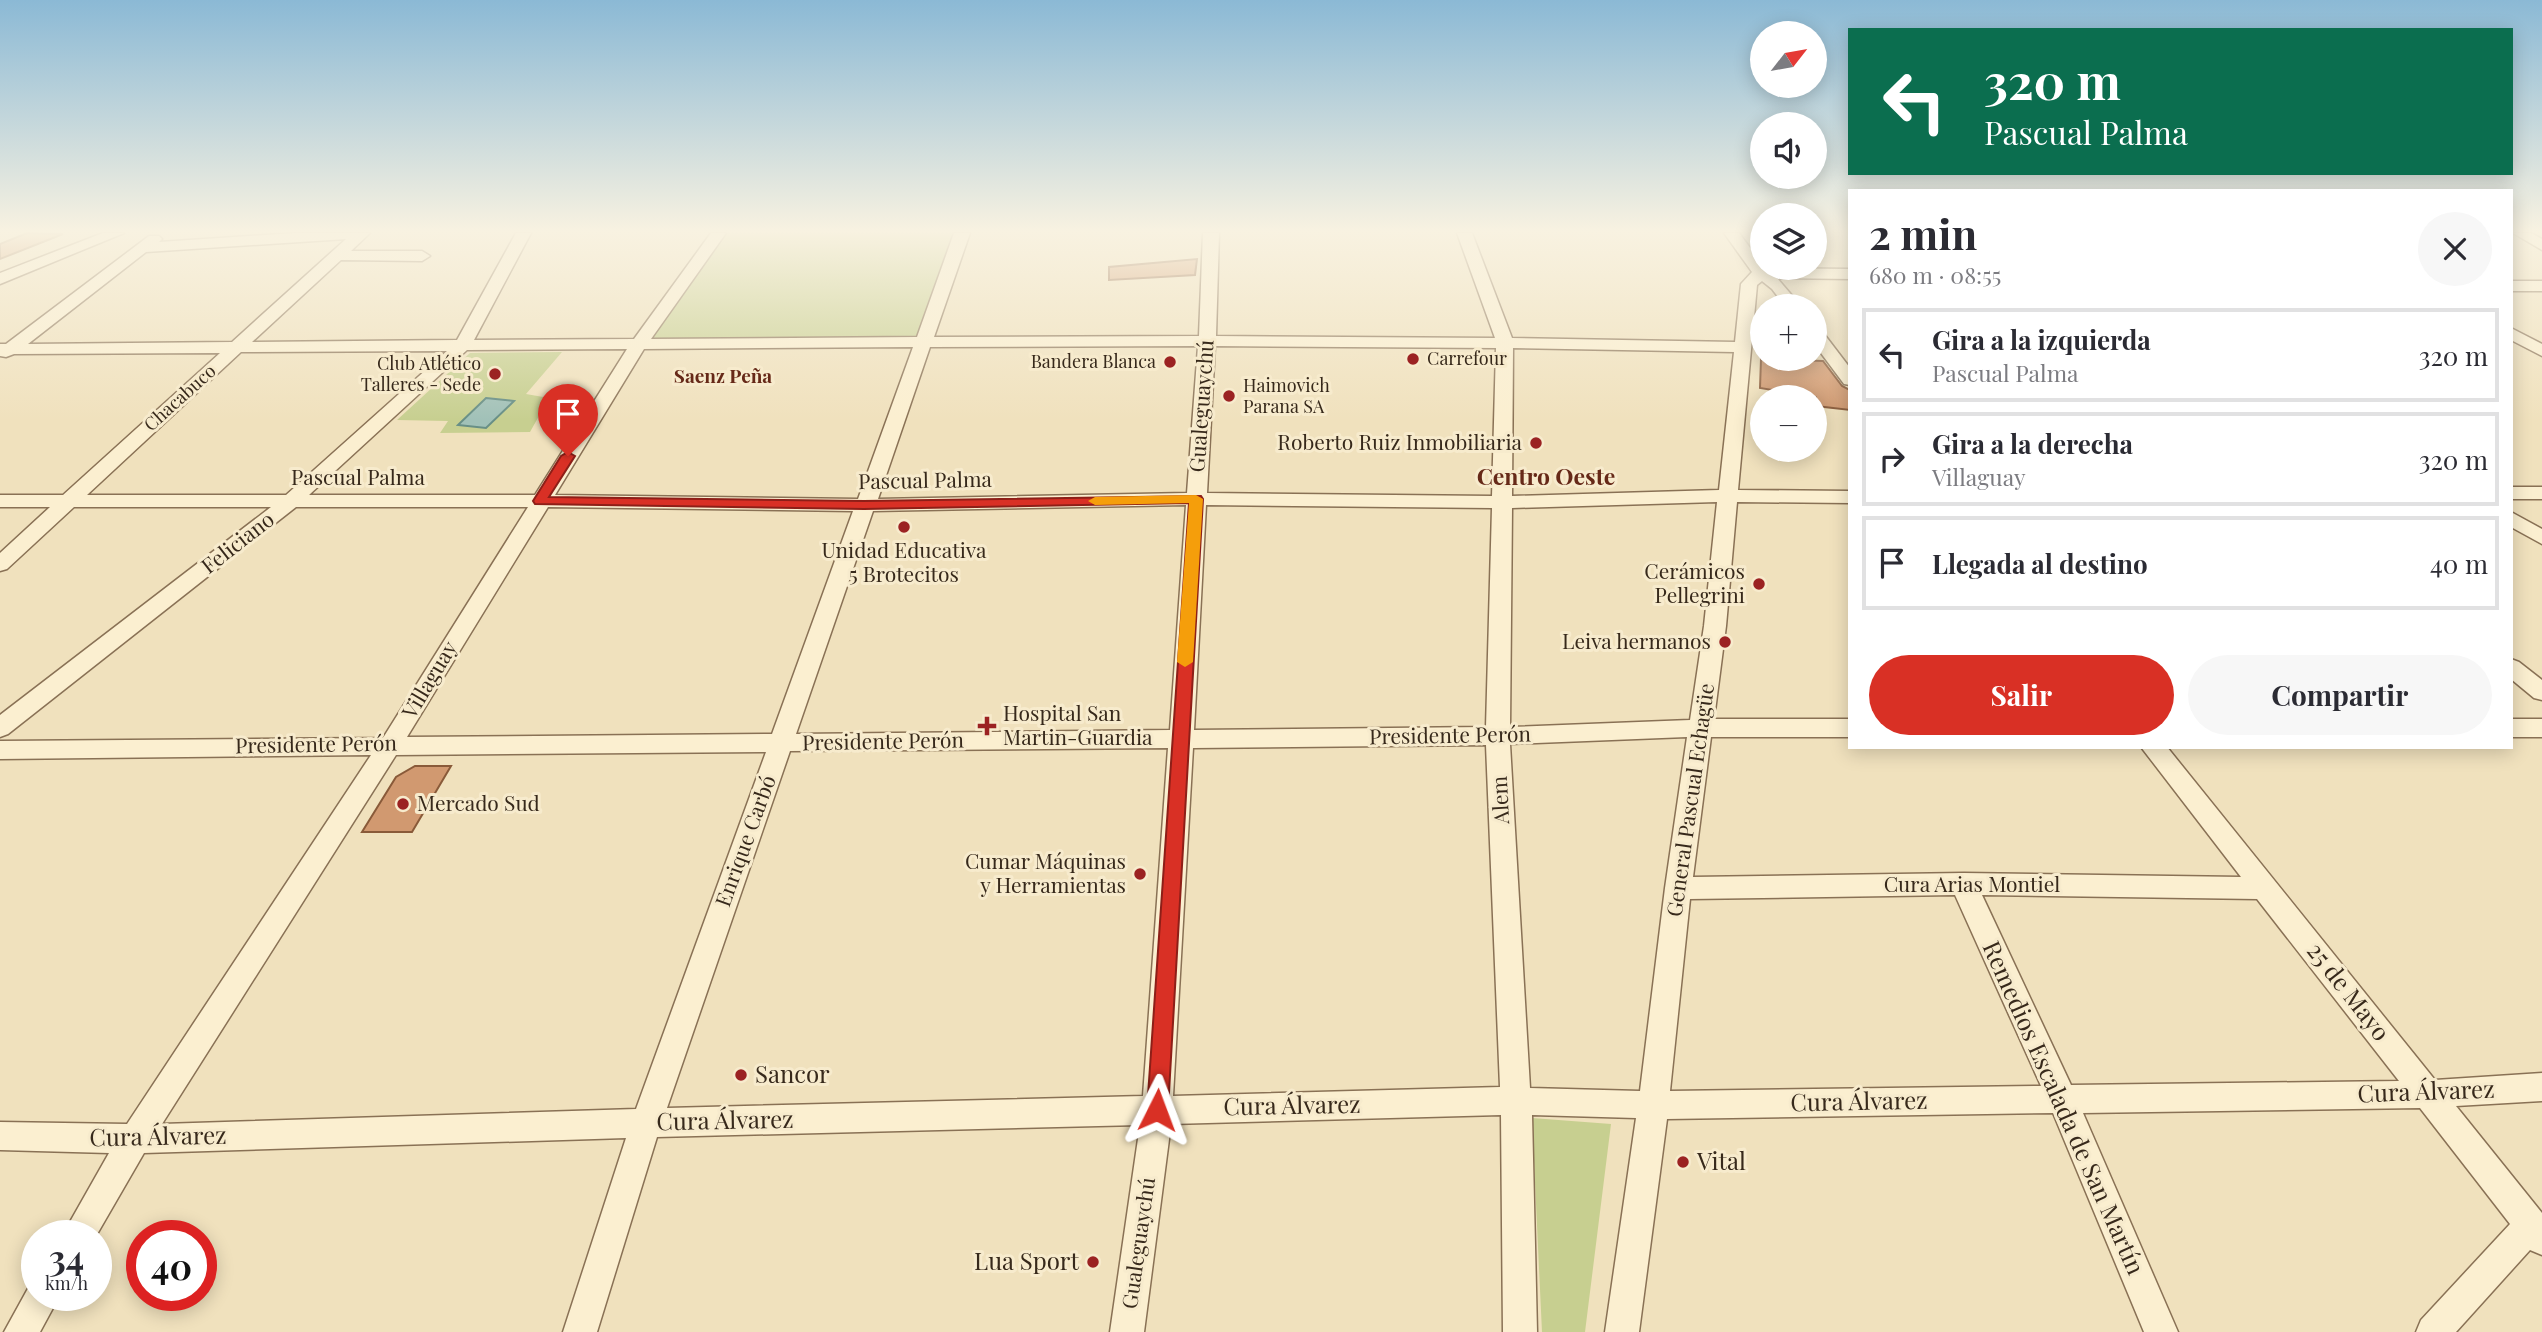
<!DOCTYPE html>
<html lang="es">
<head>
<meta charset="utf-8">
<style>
  :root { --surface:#fff; --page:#f7f7f7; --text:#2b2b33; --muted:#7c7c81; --line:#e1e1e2; --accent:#d93025 }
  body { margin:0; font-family:"Playfair Display",serif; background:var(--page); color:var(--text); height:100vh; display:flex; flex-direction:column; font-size:26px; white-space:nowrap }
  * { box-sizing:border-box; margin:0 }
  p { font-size:23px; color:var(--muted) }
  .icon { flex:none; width:38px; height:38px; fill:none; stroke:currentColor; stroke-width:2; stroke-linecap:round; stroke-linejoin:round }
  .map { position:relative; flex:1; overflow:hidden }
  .panel { position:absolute; left:1848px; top:189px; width:665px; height:560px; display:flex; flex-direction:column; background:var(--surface); border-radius:0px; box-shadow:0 4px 18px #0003 }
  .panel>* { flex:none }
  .hud { position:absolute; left:1848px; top:28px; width:665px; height:147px; border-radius:0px; box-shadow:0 4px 18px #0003; background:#0b6e4f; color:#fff; overflow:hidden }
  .needle { width:46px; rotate:59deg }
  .fabs { position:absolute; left:1750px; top:21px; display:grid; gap:14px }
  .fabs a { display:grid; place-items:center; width:77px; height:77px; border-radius:50%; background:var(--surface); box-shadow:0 4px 18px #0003; font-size:35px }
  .speed { position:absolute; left:21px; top:1220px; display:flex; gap:14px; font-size:35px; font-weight:700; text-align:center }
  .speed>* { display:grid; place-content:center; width:91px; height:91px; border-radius:50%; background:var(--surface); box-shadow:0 4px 18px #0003; line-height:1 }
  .speed small { font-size:18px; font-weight:400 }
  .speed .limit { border:10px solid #d22; background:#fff; color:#111 }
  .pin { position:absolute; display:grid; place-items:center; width:60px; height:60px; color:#fff; margin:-72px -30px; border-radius:50% 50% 50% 0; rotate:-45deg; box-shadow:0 0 7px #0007 }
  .pin .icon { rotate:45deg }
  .me { position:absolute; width:77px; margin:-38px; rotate:3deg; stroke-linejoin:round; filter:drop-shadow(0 0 5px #0008) }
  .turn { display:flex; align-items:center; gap:24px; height:147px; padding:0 21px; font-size:32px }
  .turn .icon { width:91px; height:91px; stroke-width:2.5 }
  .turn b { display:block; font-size:49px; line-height:60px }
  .round { display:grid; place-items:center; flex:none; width:74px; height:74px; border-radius:37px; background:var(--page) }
  .overview { display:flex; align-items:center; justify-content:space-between; height:119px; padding:0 21px }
  h1 { font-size:42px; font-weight:700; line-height:52px }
  .primary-button { display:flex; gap:14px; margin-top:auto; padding:14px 21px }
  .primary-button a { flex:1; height:80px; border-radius:42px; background:var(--accent); color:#fff; font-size:28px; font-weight:700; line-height:80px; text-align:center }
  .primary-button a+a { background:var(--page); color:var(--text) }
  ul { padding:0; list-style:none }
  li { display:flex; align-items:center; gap:21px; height:94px; margin:0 14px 10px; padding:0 7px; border:4px solid var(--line); border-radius:0px }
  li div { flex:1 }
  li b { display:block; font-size:26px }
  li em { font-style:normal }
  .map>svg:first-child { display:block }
  .green { fill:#c7cf90 }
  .water { fill:#a1c1b8; stroke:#688f86; stroke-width:2 }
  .building { fill:#d19970; stroke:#895a39; stroke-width:2 }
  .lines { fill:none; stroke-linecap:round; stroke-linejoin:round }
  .minor-casing { stroke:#897155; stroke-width:3 }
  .minor { fill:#fbefd0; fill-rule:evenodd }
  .route { fill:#d93025; stroke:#8d1f18; stroke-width:2 }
  .slow { fill:#f59e0b }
  .poi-dot { fill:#9b2222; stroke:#f7ebcd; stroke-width:2.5 }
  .labels { text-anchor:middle; stroke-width:6; stroke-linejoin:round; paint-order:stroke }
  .far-poi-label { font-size:18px; fill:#37291b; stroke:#f7ebcd; text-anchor:start }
  .far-street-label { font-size:18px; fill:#37291b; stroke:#f7ebcd }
  .far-neighbourhood-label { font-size:19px; font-weight:bold; fill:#662918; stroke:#f7ebcd }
  .street-label { font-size:21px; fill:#37291b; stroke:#f7ebcd }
  .poi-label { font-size:21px; fill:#37291b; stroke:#f7ebcd; text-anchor:end }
  .neighbourhood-label { font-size:23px; font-weight:bold; fill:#662918; stroke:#f7ebcd }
  .near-street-label { font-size:24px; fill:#37291b; stroke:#f7ebcd }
  .near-poi-label { font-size:24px; fill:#37291b; stroke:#f7ebcd; text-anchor:start }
</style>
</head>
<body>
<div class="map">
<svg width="2542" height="1332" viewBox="0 0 2542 1332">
  <rect width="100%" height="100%" fill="#f0e1bd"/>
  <path class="green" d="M 721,233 L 963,233 L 918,339 L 646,340 Z
    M 562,352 L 526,394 L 549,398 L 530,432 L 440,433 L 448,421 L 397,420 L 470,353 Z
    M 1532,1118 L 1611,1124 L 1585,1332 L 1542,1332 Z"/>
  <path class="water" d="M 486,398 L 514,401 L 486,428 L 458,425 Z"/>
  <path class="building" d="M 27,233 L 63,234 L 0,259 L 0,244 Z
    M 1197,259 L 1195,275 L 1109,280 L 1109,267 Z
    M 1761,359 L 1823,361 L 1842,386 L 1850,390 L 1850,410 L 1816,406 L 1816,397 L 1760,388 Z
    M 415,766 L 451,766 L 412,832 L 362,832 L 396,777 Z"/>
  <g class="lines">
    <defs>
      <path id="minor" d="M 103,233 L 124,233 L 0,284 L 0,273 Z
        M 295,233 L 370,233 L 351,251 L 422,251 L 430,256 L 422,261 L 341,260 L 252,342 L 457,340 L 516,233 L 531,233 L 474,340 L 634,339 L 711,233 L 726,233 L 651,339 L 917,337 L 954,233 L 970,233 L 934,337 L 1199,336 L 1203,233 L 1219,233 L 1216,336 L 1495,338 L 1457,233 L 1472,233 L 1512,338 L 1735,342 L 1741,284 L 1752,272 L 1724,233 L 1739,233 L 1762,264 L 1762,268 L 1850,269 L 1850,279 L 1777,278 L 1801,306 L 1785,306 L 1772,289 L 1762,281 L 1757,285 L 1738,490 L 1850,491 L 1850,503 L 1737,502 L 1726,626 L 1714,719 L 1850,719 L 1850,737 L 1711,737 L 1693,877 L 1964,873 L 2241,877 L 2141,747 L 2167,747 L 2435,1080 L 2542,1073 L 2542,1101 L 2456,1106 L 2542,1213 L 2542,1255 L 2530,1250 L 2456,1332 L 2416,1332 L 2421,1320 L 2510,1224 L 2420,1108 L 2083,1113 L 2178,1332 L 2144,1332 L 2053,1113 L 1667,1119 L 1639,1332 L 1605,1332 L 1636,1118 L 1532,1115 L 1537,1332 L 1503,1332 L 1501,1115 L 1171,1124 L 1144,1332 L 1110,1332 L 1140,1125 L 657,1137 L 597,1332 L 563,1332 L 626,1138 L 144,1153 L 96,1236 L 62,1236 L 109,1153 L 0,1150 L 0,1122 L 127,1124 L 371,755 L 0,759 L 0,741 L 383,738 L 528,507 L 296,507 L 8,734 L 0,737 L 0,715 L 271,507 L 74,507 L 7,569 L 0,571 L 0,553 L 50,507 L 0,507 L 0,495 L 63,495 L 220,353 L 14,354 L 6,357 L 0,356 L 0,344 L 6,344 L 149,236 L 159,236 L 162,239 L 159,242 ZM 346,239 L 232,342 L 28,344 L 146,252 ZM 1198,346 L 1187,493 L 878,499 L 930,347 ZM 1215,346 L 1496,348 L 1492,496 L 1207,493 ZM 913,347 L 858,499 L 555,495 L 644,349 ZM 1513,348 L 1734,352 L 1719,490 L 1512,496 ZM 627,349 L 535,495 L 309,495 L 467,350 ZM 447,351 L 286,495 L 87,495 L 241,352 ZM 1717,502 L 1704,626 L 1690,720 L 1510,727 L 1512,508 ZM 1186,505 L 1170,730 L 796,734 L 873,511 ZM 1206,505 L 1492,508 L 1486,727 L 1194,730 ZM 548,507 L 853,511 L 772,734 L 407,737 ZM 1687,737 L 1665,888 L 1640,1091 L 1530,1088 L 1510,744 ZM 1486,745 L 1500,1087 L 1173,1096 L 1193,748 ZM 1168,748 L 1143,1096 L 667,1108 L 790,751 ZM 766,752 L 636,1109 L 162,1124 L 396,755 ZM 1955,895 L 2041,1086 L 1670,1091 L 1690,899 ZM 1982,895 L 2257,899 L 2399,1081 L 2071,1085 Z
        M 2513,233 L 2531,233 L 2542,239 L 2542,250 Z
        M 2511,281 L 2542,281 L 2542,291 L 2511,291 Z
        M 2511,328 L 2542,344 L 2542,356 L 2511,340 Z
        M 1815,329 L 1821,330 L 1850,368 L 1850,385 L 1844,384 L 1815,345 Z
        M 2511,487 L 2542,487 L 2542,499 L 2511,499 Z
        M 2511,512 L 2542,529 L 2542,544 L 2511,527 Z
        M 2511,659 L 2519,662 L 2542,680 L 2542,700 L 2534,698 L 2511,679 Z
        M 2511,719 L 2542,719 L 2542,737 L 2511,737 Z
        M 37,1281 L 37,1295 L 60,1295 L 40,1332 L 4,1332 L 31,1283 Z"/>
    </defs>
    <use href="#minor" class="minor-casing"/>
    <use href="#minor" class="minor"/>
  </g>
  <linearGradient id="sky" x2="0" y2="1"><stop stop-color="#8bb9d5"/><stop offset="0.55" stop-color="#f8f2e1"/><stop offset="1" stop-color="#f8f2e1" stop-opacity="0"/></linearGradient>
  <rect width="2542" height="420" fill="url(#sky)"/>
  <path class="route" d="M 568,452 L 575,456 L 549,497 L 864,501 L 1201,496 L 1203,499 L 1168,1110 L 1165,1117 L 1157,1120 L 1150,1117 L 1147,1110 L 1189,503 L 864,509 L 535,504 L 533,501 L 561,456 Z"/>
  <path class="slow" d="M 1196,495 L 1203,499 L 1193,662 L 1185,667 L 1177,662 L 1189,503 L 1095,505 L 1088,501 L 1095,497 Z"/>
  <g class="poi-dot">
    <circle cx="1413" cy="359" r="7"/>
    <circle cx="1170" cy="362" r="7"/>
    <circle cx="495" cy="374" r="7"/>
    <circle cx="1229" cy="396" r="7"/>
    <circle cx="1536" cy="443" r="7"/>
    <circle cx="904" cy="527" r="7"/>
    <circle cx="1759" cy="584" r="7"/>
    <circle cx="1725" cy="642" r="7"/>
    <path d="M983.5 715.5h7v7h7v7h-7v7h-7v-7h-7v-7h7z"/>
    <circle cx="403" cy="804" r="7"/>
    <circle cx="1140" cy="874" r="7"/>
    <circle cx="741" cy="1075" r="7"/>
    <circle cx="1683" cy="1162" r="7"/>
    <circle cx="1093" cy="1262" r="7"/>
  </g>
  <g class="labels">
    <g class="far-poi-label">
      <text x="1427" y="365">Carrefour</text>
      <text x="1156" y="368" text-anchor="end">Bandera Blanca</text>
      <text x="481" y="370" text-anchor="end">Club Atlético<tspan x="481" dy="21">Talleres - Sede</tspan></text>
      <text x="1243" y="392">Haimovich<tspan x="1243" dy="21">Parana SA</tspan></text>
    </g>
    <g class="far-street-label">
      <text transform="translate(180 398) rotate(-42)" y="6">Chacabuco</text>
    </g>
    <g class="far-neighbourhood-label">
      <text x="723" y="383">Saenz Peña</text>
    </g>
    <g class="street-label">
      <text transform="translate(1202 406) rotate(-86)" y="7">Gualeguaychú</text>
      <text x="358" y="485">Pascual Palma</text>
      <text transform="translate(925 481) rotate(-1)" y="7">Pascual Palma</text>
      <text transform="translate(238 543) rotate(-38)" y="7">Feliciano</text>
      <text transform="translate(430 680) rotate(-59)" y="7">Villaguay</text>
      <text transform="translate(1450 736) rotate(-1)" y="7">Presidente Perón</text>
      <text transform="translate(883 742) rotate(-1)" y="7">Presidente Perón</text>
      <text transform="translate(316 745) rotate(-1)" y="7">Presidente Perón</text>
      <text transform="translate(1501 800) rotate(-93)" y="7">Alem</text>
      <text transform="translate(1691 800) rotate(-82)" y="7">General Pascual Echagüe</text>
      <text transform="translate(746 841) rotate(-70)" y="7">Enrique Carbó</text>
      <text x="1972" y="892">Cura Arias Montiel</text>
      <text transform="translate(1139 1243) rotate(-82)" y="7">Gualeguaychú</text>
    </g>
    <g class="poi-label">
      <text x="1522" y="450">Roberto Ruiz Inmobiliaria</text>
      <text x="904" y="558" text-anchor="middle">Unidad Educativa<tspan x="904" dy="24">5 Brotecitos</tspan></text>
      <text x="1745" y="579">Cerámicos<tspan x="1745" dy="24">Pellegrini</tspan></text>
      <text x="1711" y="649">Leiva hermanos</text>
      <text x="1003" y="721" text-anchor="start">Hospital San<tspan x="1003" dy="24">Martin-Guardia</tspan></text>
      <text x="417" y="811" text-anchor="start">Mercado Sud</text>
      <text x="1126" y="869">Cumar Máquinas<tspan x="1126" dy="24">y Herramientas</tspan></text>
    </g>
    <g class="neighbourhood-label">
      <text x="1546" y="485">Centro Oeste</text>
    </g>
    <g class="near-street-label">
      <text transform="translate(2348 992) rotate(52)" y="8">25 de Mayo</text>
      <text transform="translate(2426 1092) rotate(-2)" y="8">Cura Álvarez</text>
      <text transform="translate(1859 1102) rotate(-1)" y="8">Cura Álvarez</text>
      <text transform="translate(1292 1106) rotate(-1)" y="8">Cura Álvarez</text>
      <text transform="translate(2063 1108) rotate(66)" y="8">Remedios Escalada de San Martín</text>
      <text transform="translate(725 1121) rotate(-1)" y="8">Cura Álvarez</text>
      <text transform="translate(158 1137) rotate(-1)" y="8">Cura Álvarez</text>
    </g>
    <g class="near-poi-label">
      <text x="755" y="1083">Sancor</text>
      <text x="1697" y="1170">Vital</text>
      <text x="1079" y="1270" text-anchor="end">Lua Sport</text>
    </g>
  </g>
</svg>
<div class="fabs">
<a><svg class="needle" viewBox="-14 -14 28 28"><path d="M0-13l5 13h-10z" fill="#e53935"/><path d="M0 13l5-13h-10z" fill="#7c7c81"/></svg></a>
<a><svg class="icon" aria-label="sound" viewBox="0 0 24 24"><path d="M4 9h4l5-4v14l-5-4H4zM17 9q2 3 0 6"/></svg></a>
<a><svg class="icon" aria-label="layers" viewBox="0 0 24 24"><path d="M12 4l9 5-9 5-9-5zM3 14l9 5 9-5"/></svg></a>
<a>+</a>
<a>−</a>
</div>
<div class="speed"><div>34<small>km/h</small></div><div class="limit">40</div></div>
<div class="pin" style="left:568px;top:456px;background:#d93025"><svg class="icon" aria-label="arrive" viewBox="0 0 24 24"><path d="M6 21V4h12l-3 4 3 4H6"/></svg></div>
<svg class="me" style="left:1157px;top:1110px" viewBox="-20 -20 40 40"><path d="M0-17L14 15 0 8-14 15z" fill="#d93025" stroke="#fff" stroke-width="4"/></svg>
<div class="hud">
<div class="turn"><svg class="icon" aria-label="left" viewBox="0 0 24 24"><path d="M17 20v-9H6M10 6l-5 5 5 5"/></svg><div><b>320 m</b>Pascual Palma</div></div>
</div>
<section class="panel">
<div class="overview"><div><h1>2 min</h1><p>680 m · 08:55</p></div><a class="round"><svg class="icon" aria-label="close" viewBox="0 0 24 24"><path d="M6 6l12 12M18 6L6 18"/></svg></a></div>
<ul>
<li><svg class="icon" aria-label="left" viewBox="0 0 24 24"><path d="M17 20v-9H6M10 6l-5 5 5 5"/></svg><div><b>Gira a la izquierda</b><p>Pascual Palma</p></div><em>320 m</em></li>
<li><svg class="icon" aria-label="right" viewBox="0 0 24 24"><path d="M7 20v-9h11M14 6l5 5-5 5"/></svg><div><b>Gira a la derecha</b><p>Villaguay</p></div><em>320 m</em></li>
<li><svg class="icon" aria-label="arrive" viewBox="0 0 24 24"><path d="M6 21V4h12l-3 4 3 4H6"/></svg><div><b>Llegada al destino</b></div><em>40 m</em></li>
</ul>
<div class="primary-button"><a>Salir</a><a>Compartir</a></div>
</section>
</div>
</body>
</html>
